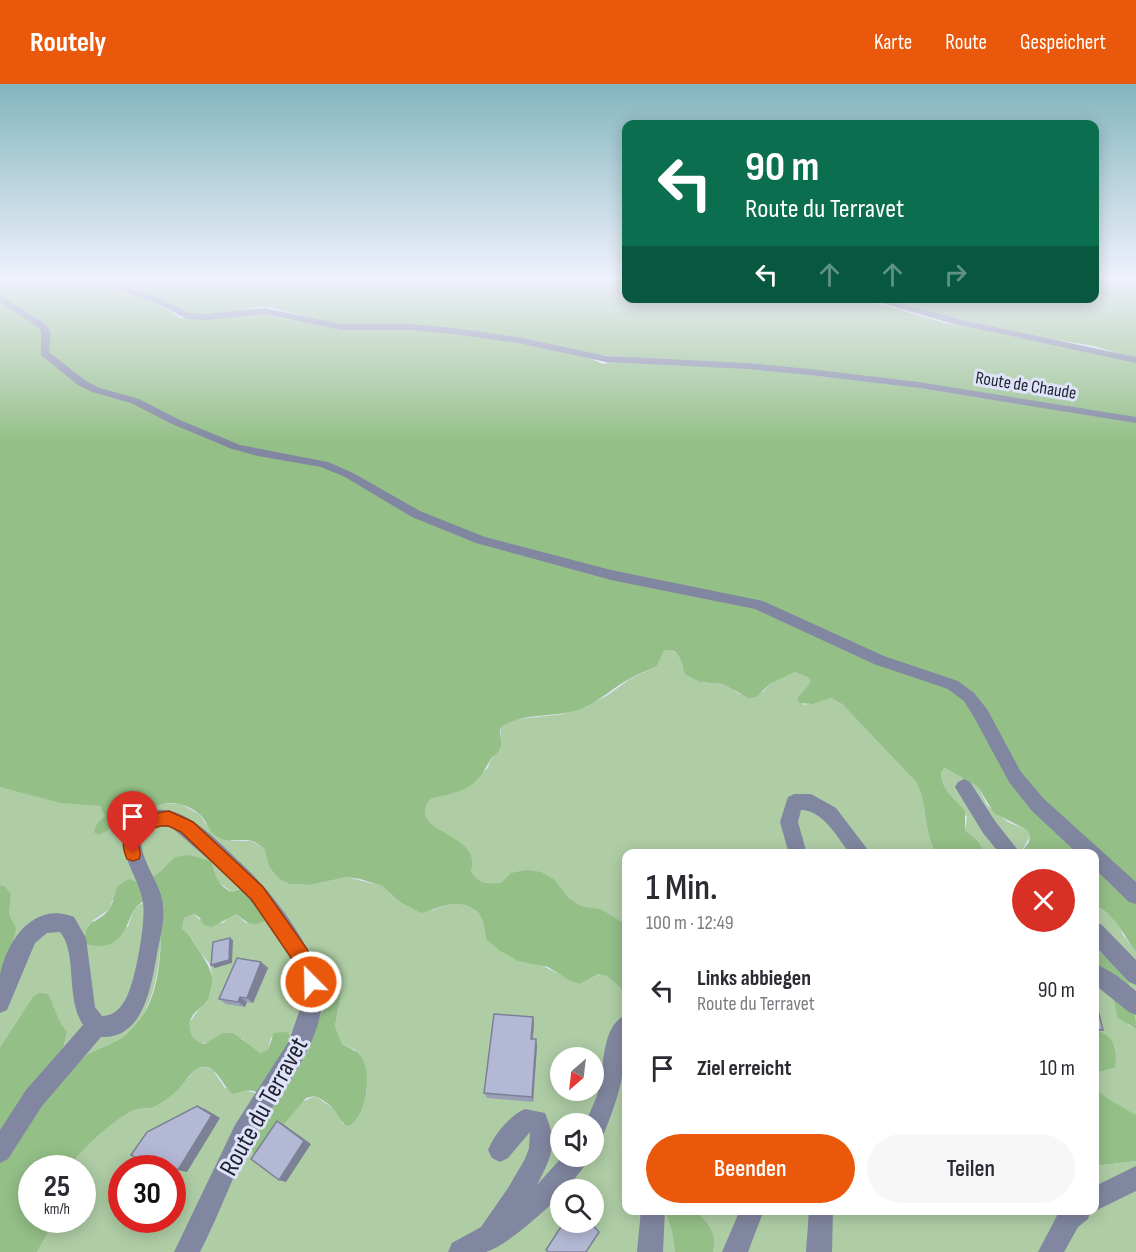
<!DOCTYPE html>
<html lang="de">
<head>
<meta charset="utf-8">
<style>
  :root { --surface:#fff; --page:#f7f7f7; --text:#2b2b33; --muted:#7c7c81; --accent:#ea580c }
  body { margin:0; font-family:"Sofia Sans Condensed",sans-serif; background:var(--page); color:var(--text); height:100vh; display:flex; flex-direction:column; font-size:22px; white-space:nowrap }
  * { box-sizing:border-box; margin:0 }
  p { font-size:20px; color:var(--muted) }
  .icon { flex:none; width:33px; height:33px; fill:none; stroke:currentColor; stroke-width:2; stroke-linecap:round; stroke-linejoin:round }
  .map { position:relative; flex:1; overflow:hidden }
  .drawer { position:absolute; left:622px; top:765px; width:477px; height:366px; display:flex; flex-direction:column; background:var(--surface); border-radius:12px; box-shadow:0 3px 15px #0003 }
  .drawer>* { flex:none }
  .top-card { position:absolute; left:622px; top:36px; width:477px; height:183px; border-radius:12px; box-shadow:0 3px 15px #0003; background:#0b6e4f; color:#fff; overflow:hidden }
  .needle { width:39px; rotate:208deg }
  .fabs { position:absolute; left:550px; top:963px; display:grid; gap:12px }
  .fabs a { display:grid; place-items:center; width:54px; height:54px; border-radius:50%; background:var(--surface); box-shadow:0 3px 15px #0003; font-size:30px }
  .speed { position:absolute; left:18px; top:1071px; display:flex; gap:12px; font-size:30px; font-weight:700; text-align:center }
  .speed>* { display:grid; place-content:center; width:78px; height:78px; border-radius:50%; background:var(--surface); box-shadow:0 3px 15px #0003; line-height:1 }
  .speed small { font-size:15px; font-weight:400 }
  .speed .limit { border:9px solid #d22; background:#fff; color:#111 }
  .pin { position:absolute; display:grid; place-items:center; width:51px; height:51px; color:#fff; margin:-62px -26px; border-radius:50% 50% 50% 0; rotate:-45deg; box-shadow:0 0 6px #0007 }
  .pin .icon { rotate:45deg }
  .me { position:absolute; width:66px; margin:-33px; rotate:337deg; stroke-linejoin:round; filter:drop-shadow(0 0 4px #0008) }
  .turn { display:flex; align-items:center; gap:21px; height:126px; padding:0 24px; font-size:27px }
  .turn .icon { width:78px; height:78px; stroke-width:2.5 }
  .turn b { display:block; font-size:42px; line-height:51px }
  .lanes { display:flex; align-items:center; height:57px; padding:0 24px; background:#0003; justify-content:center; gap:30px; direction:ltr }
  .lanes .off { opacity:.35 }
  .round { display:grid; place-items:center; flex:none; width:63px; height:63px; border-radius:32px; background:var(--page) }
  .overview { display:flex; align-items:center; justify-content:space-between; height:102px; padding:0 24px }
  h1 { font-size:36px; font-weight:600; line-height:45px }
  .cta { display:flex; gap:12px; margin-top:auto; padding:12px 24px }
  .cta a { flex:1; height:69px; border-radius:36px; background:var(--accent); color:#fff; font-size:24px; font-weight:600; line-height:69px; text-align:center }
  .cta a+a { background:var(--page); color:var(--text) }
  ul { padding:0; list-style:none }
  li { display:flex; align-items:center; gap:18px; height:78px; padding:0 24px }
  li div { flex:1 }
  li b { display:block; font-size:22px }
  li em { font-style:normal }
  header { display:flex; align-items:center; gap:36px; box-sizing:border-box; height:84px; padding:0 30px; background:var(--accent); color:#fff }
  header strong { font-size:28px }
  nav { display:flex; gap:33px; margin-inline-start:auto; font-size:21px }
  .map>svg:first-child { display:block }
  .green { fill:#aecda5; fill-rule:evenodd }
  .forest { fill:#94bf87 }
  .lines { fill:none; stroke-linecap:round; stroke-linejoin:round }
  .minor { fill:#8287a1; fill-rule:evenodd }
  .wall { fill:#9a9eb7 }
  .shaded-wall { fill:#7d8195 }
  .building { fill:#b3b8d5; stroke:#7d8195; stroke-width:1.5 }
  .route { fill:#ea580c; stroke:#983908; stroke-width:1.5 }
  .labels { text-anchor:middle; stroke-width:6; stroke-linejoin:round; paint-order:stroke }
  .far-street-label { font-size:18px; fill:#1f212c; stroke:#dee3fa }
  .near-street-label { font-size:26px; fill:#1f212c; stroke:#dee3fa }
</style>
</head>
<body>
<header>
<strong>Routely</strong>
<nav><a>Karte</a><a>Route</a><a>Gespeichert</a></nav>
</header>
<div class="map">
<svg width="1136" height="1168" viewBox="0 0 1136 1168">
  <rect width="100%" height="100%" fill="#dee3fa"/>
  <path class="green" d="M 670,566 C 679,569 682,573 682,582 L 700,598 L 722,600 L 740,610 L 763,608 L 770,600 L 795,588 L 809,594 L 810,599 L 798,613 L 804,621 L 831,614 L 842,620 L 916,698 C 928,720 923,747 936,769 L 627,770 L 627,841 L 601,825 L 581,822 L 569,814 L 555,796 L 488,800 L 476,796 L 471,787 C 484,747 404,750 429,715 L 459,707 L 488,684 L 490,677 L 501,661 L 501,643 L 510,636 L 563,630 L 582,624 L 608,611 L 630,595 L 657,582 L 664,567 Z
    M 945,684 L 978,703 L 987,721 L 1008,738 L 1027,746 L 1030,752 L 1021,769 L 985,769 L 978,757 L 965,746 L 967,733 C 957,718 941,707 941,688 Z
    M 0,703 L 100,722 L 104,727 L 108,747 L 140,727 L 162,720 L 181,720 L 200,731 L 206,740 L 232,757 L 251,757 L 264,764 L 269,783 L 279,795 L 290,800 L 310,801 L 347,793 L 382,802 L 400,818 L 433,826 L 450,820 L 466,821 L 478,828 L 483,837 L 486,855 L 580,900 L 600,890 L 607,892 L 627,910 L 627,1126 L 665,1127 L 672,1148 L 675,1168 L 37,1168 L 55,1136 L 82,1136 L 82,1084 L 69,1084 C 77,1069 122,1027 139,1024 C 142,1024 145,1025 149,1025 L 188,994 L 196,985 L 204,983 L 213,986 L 225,1004 C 264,1008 261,1009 282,1041 L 300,1019 L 315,1012 L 334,1025 L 343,1040 L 363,1022 L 363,1013 L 367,1006 L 355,966 L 342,960 L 335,942 L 341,910 L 323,898 L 322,910 L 325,922 L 313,946 L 309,966 L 304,975 L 298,973 L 271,953 L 268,967 L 260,969 L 251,965 L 242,955 C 233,955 223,954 214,956 C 208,957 203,962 197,958 C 172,943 208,922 211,908 C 212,902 212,886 210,881 C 208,876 201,871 198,866 C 192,857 192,851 182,845 L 184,834 L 194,830 L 200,836 L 223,839 L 230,832 L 236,830 L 247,840 L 241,804 L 232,808 L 218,798 L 211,777 L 175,773 L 161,790 L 112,817 L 110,825 L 92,837 L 128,843 C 135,821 138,815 163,820 L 164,825 C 159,868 161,919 127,951 C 113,964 96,961 79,978 L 63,965 L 67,948 L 55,932 L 53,920 L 32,914 L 0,963 L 0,909 L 11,810 L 5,802 L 0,801 ZM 561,974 L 594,974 L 594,1006 L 561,1006 ZM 561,1040 L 594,1040 L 594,1072 L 561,1072 ZM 122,1084 L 172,1084 L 172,1136 L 122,1136 ZM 561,1106 L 594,1106 L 594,1138 L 561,1138 Z
    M 1095,821 L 1117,837 L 1123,851 L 1136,868 L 1136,927 L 1120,884 L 1095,866 Z
    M 1096,886 L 1128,941 L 1136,945 L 1136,1031 L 1106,1013 L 1095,1004 L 1095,989 L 1115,984 L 1115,963 L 1098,947 L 1095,954 Z
    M 1136,1077 L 1136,1168 L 713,1168 C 718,1150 709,1139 696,1127 L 1095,1126 L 1095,1082 Z"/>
  <path class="forest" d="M 0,196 L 90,196 L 148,215 L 181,234 L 261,230 L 342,245 L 436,247 L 525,259 L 589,274 L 603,280 L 610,278 L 741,283 L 906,302 L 1136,338 L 1136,868 C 1121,848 1118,834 1095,821 L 1095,770 L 1021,769 L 1029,758 L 1030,752 L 1027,746 L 994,729 L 978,703 L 945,684 L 941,688 C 941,706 954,714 965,727 L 965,746 L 978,757 L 985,769 L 936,769 C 923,747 928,720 916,698 L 842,620 L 831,614 L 812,620 L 799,619 L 798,613 L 810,599 L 809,594 L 795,588 L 770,600 L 756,613 L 749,614 L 722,600 L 700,598 L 685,590 C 681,579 681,563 664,567 L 657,582 C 648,586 639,590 631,594 C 614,603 601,616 583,624 C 557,635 525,627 501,643 C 499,650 502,655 501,661 C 501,668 493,671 490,676 C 475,707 461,707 430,715 C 404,750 484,747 471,787 C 478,800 487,800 501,799 L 511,789 L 527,786 L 541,788 L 555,796 L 569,814 L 581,822 L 601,825 L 627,841 L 627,910 L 607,892 L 599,890 L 580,900 L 569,896 L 548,883 L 518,877 L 499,866 L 486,855 L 483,837 L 478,828 L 466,821 L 450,820 L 421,829 L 400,818 L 382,802 L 360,795 L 347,793 L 310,801 L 290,800 L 279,795 L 269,783 L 264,764 C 260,762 256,758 252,757 C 242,754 230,759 220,754 C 208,749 208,737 199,730 C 164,701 130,739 98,751 L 94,748 L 97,740 L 105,732 L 100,722 L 61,719 L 0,703 Z
    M 102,196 L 627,196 L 627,214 L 861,215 L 945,239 L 970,242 L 1136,278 L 1136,334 L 903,297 L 599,271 L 435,244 L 338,241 L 272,224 L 261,223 L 210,231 L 184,229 L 161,215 Z
    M 1095,196 L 1136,197 L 1136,274 L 1093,262 L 1027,251 L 873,215 L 1095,214 Z
    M 189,771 L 211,777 C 216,791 217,802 232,808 L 248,802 L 266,836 C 252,844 248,839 236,830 L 212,843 L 204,841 L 199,833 L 194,830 L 184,834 L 182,845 C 192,851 192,858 199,867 C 208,881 216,890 210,910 C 207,921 199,923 193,931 C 185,943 191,957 204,960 L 223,949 L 233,949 L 260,969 L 268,966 L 274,949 L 288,948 L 298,973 L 304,974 L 309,966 L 313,946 L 325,922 L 322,910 L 323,898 L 336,894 L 340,897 L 341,910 L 335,942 L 342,960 C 349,964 358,967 362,974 C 372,990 366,1035 348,1042 C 341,1039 339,1033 335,1027 C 330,1020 323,1016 315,1012 L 306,1014 L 257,1072 L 253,1068 L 251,1058 L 255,1048 L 263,1012 C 252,1004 245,1006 233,1010 C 223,1003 218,983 204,983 C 192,982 183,1003 174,1009 C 167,1015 159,1021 151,1024 C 146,1025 142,1024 137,1025 C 119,1030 78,1068 69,1084 L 32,1084 L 32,1136 L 55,1136 L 37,1168 L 0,1168 L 0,963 L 32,914 L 39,909 L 48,910 C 56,925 55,933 67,948 L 63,965 L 79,978 C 90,966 101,965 115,958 C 127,953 137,940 144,929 C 158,908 161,872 161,847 C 161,838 159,834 164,825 L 163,820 C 159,819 153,817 148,817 C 122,818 136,873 85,860 C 84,833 99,841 110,824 C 118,810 111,802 130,795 L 139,799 C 158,793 161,787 175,773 Z
    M 0,801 L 5,802 L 11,810 L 9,830 L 16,845 L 0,909 Z
    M 1095,866 C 1103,871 1111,876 1118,883 C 1133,896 1136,927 1136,945 L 1118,934 L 1112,910 L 1095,886 Z
    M 1098,947 C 1116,953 1117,967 1115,984 L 1095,989 L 1095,954 Z
    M 1095,1004 L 1106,1013 L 1136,1031 L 1136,1077 L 1095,1082 Z
    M 665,1127 L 696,1127 C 709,1139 718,1150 713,1168 L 675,1168 L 672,1148 Z"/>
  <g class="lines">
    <path class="minor" d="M 92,196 L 105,196 L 159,214 L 189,229 L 206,230 L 264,224 L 342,240 L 410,240 L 454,244 L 518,253 L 606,272 L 748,279 L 809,285 L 919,298 L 1136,333 L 1136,339 L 919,304 L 809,291 L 748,285 L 606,278 L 518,259 L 454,250 L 410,246 L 342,246 L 264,230 L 206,236 L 187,235 L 153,218 Z
      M 0,211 L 45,240 L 51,248 L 49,268 L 86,297 L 100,304 L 139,315 L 180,336 L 240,361 L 328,378 L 353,389 L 420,427 L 485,453 L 611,486 L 763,517 L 884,572 L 958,597 L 974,609 L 987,625 L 1021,688 L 1044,715 L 1136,798 L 1136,820 L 1129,818 L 1095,785 L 1095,770 L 1078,770 L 1032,727 L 1009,698 L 975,635 L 964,617 L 948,605 L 874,580 L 755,525 L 611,496 L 476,459 L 412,433 L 345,393 L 321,383 L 258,372 L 232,365 L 172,340 L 131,319 L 92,308 L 78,301 L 41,271 L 41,248 L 39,244 L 0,218 Z
      M 864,214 L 879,214 L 971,238 L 1136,273 L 1136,279 L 950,239 Z
      M 964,695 L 970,698 L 995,737 L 1021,770 L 1000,770 L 983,749 L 955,703 L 958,698 Z
      M 794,710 L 811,710 L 836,724 L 871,770 L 850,770 C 838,754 823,726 801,726 L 798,738 L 807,770 L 789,770 L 780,738 L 788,713 Z
      M 158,726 C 188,723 222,762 243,781 C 265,802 284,826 300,852 C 309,868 321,887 322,906 C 326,958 278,1010 254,1052 C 233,1089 220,1130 200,1168 L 174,1168 L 235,1041 L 289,957 L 299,928 L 302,908 L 300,896 L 290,873 L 258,825 L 230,794 L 171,743 L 156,743 L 141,755 C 141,779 160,797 163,820 C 165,837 160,854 157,870 C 151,902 144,955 101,953 L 42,1022 L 8,1075 L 0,1079 L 0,1046 L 26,1006 L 83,941 C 65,913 78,870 60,848 L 47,849 L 35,859 L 7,926 L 0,929 C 0,917 0,903 0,891 C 7,856 34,817 74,833 L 86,854 L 95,923 L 102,932 C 115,932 123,922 128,910 C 136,893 146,837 143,819 C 140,796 123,778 123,754 L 136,735 Z
      M 1095,838 L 1102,841 L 1136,876 L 1136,901 L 1129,898 L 1095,862 Z
      M 1095,879 L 1116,891 L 1136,907 L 1136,931 L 1129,928 L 1095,901 Z
      M 627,930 C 627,981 622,1007 602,1054 L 594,1057 L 594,1040 L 585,1040 C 589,1029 595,1019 598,1008 C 605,984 600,942 627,930 Z
      M 525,1025 L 545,1029 C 558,1060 552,1072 537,1101 L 563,1072 L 589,1072 L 586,1080 L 566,1106 L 561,1106 L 561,1111 C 544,1127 508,1161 486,1168 C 476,1168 460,1168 448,1168 L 452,1159 L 481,1143 L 508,1104 L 525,1075 L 529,1064 L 530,1048 L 508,1074 L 500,1078 L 492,1074 L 488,1066 C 494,1051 510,1031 525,1025 Z
      M 1136,1082 L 1136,1107 L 1095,1127 L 1094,1126 L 1095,1102 Z
      M 641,1126 L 665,1126 L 663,1168 L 637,1168 Z
      M 740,1126 L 764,1126 L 748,1168 L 722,1168 Z
      M 809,1126 L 833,1126 L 832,1168 L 806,1168 Z
      M 1060,1126 L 1091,1126 L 1088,1135 L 1078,1143 L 1064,1168 L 1038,1168 Z"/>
  </g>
  <path class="wall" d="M 261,878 L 268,884 L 253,919 L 247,918 L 245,923 L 226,920 L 219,915 Z
    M 1095,918 L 1103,946 L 1095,949 Z
    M 533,933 L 534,940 L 533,955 L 537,962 L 533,1018 L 487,1014 L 484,1009 Z"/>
  <path class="shaded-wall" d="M 230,854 L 233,856 L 232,879 L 215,884 L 211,881 Z
    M 261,878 L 268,884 L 253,919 L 247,914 Z
    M 240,913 L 247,918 L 245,923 L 238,918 Z
    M 533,933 L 534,940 L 532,961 L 531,955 Z
    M 536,955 L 537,962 L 533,1018 L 532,1013 Z
    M 197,1022 L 205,1025 L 220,1034 L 187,1088 L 178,1086 Z
    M 277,1037 L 283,1040 L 311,1060 L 286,1098 L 279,1096 Z
    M 154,1072 L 164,1074 L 159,1083 L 149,1081 Z"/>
  <path class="building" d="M 230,854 L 229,876 L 211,881 L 213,858 Z
    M 237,874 L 261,878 L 247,914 L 240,913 L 238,918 L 219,915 Z
    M 1095,918 L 1096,918 L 1103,946 L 1095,945 Z
    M 494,930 L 533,933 L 531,955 L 536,955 L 532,1013 L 484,1009 Z
    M 197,1022 L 212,1031 L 178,1086 L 154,1072 L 149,1081 L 131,1071 L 147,1048 Z
    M 277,1037 L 304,1057 L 279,1096 L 251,1075 Z
    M 564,1138 L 590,1138 L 599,1148 L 586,1168 L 548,1168 L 546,1166 Z"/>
  <linearGradient id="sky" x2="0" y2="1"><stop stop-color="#83b5be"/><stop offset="0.54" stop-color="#f0f2fd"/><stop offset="1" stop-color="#f0f2fd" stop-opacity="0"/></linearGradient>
  <rect width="1136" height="360" fill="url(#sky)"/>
  <path class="route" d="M 169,727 L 193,738 L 263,803 L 307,865 L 321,898 L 318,904 L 311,907 L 305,904 L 294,878 L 251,815 L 181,748 C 178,747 172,743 168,742 C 158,740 139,749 139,761 C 139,768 142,768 139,775 L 133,777 L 127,775 C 113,743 143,730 169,727 Z"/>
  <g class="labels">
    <g class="far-street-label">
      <text transform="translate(1026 301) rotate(9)" y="6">Route de Chaude</text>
    </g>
    <g class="near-street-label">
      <text transform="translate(263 1022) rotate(-61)" y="9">Route du Terravet</text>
    </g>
  </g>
</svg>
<div class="fabs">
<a><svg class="needle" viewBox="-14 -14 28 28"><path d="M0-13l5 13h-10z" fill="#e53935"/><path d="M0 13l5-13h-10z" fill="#7c7c81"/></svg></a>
<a><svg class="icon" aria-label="sound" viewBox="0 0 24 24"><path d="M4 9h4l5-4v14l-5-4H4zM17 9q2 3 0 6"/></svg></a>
<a><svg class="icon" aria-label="search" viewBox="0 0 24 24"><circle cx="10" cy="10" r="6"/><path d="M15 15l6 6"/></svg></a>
</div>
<div class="speed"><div>25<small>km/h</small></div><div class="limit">30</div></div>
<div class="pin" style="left:133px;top:769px;background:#d93025"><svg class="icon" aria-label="arrive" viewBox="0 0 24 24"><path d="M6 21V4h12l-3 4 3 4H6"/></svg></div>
<svg class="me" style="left:311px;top:898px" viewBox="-20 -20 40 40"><circle r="17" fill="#ea580c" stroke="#fff" stroke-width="3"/><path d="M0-11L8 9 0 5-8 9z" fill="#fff"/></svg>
<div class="top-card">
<div class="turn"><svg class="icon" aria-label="left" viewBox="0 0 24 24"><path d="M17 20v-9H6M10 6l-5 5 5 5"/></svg><div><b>90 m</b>Route du Terravet</div></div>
<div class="lanes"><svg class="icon" aria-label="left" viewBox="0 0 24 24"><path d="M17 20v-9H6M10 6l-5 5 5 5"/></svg><svg class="icon off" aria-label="ahead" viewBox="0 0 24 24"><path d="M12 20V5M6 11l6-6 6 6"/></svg><svg class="icon off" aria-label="ahead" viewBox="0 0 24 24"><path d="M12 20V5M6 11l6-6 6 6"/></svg><svg class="icon off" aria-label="right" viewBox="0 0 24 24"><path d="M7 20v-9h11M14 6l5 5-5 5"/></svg></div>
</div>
<section class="drawer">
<div class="overview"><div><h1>1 Min.</h1><p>100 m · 12:49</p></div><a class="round" style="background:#d93025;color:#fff"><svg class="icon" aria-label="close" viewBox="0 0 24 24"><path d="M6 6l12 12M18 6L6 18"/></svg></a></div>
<ul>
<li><svg class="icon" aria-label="left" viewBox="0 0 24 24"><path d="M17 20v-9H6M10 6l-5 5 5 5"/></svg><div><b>Links abbiegen</b><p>Route du Terravet</p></div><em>90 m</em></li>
<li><svg class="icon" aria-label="arrive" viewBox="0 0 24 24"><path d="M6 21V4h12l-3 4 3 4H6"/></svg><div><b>Ziel erreicht</b></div><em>10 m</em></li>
</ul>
<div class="cta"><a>Beenden</a><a>Teilen</a></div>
</section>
</div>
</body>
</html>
